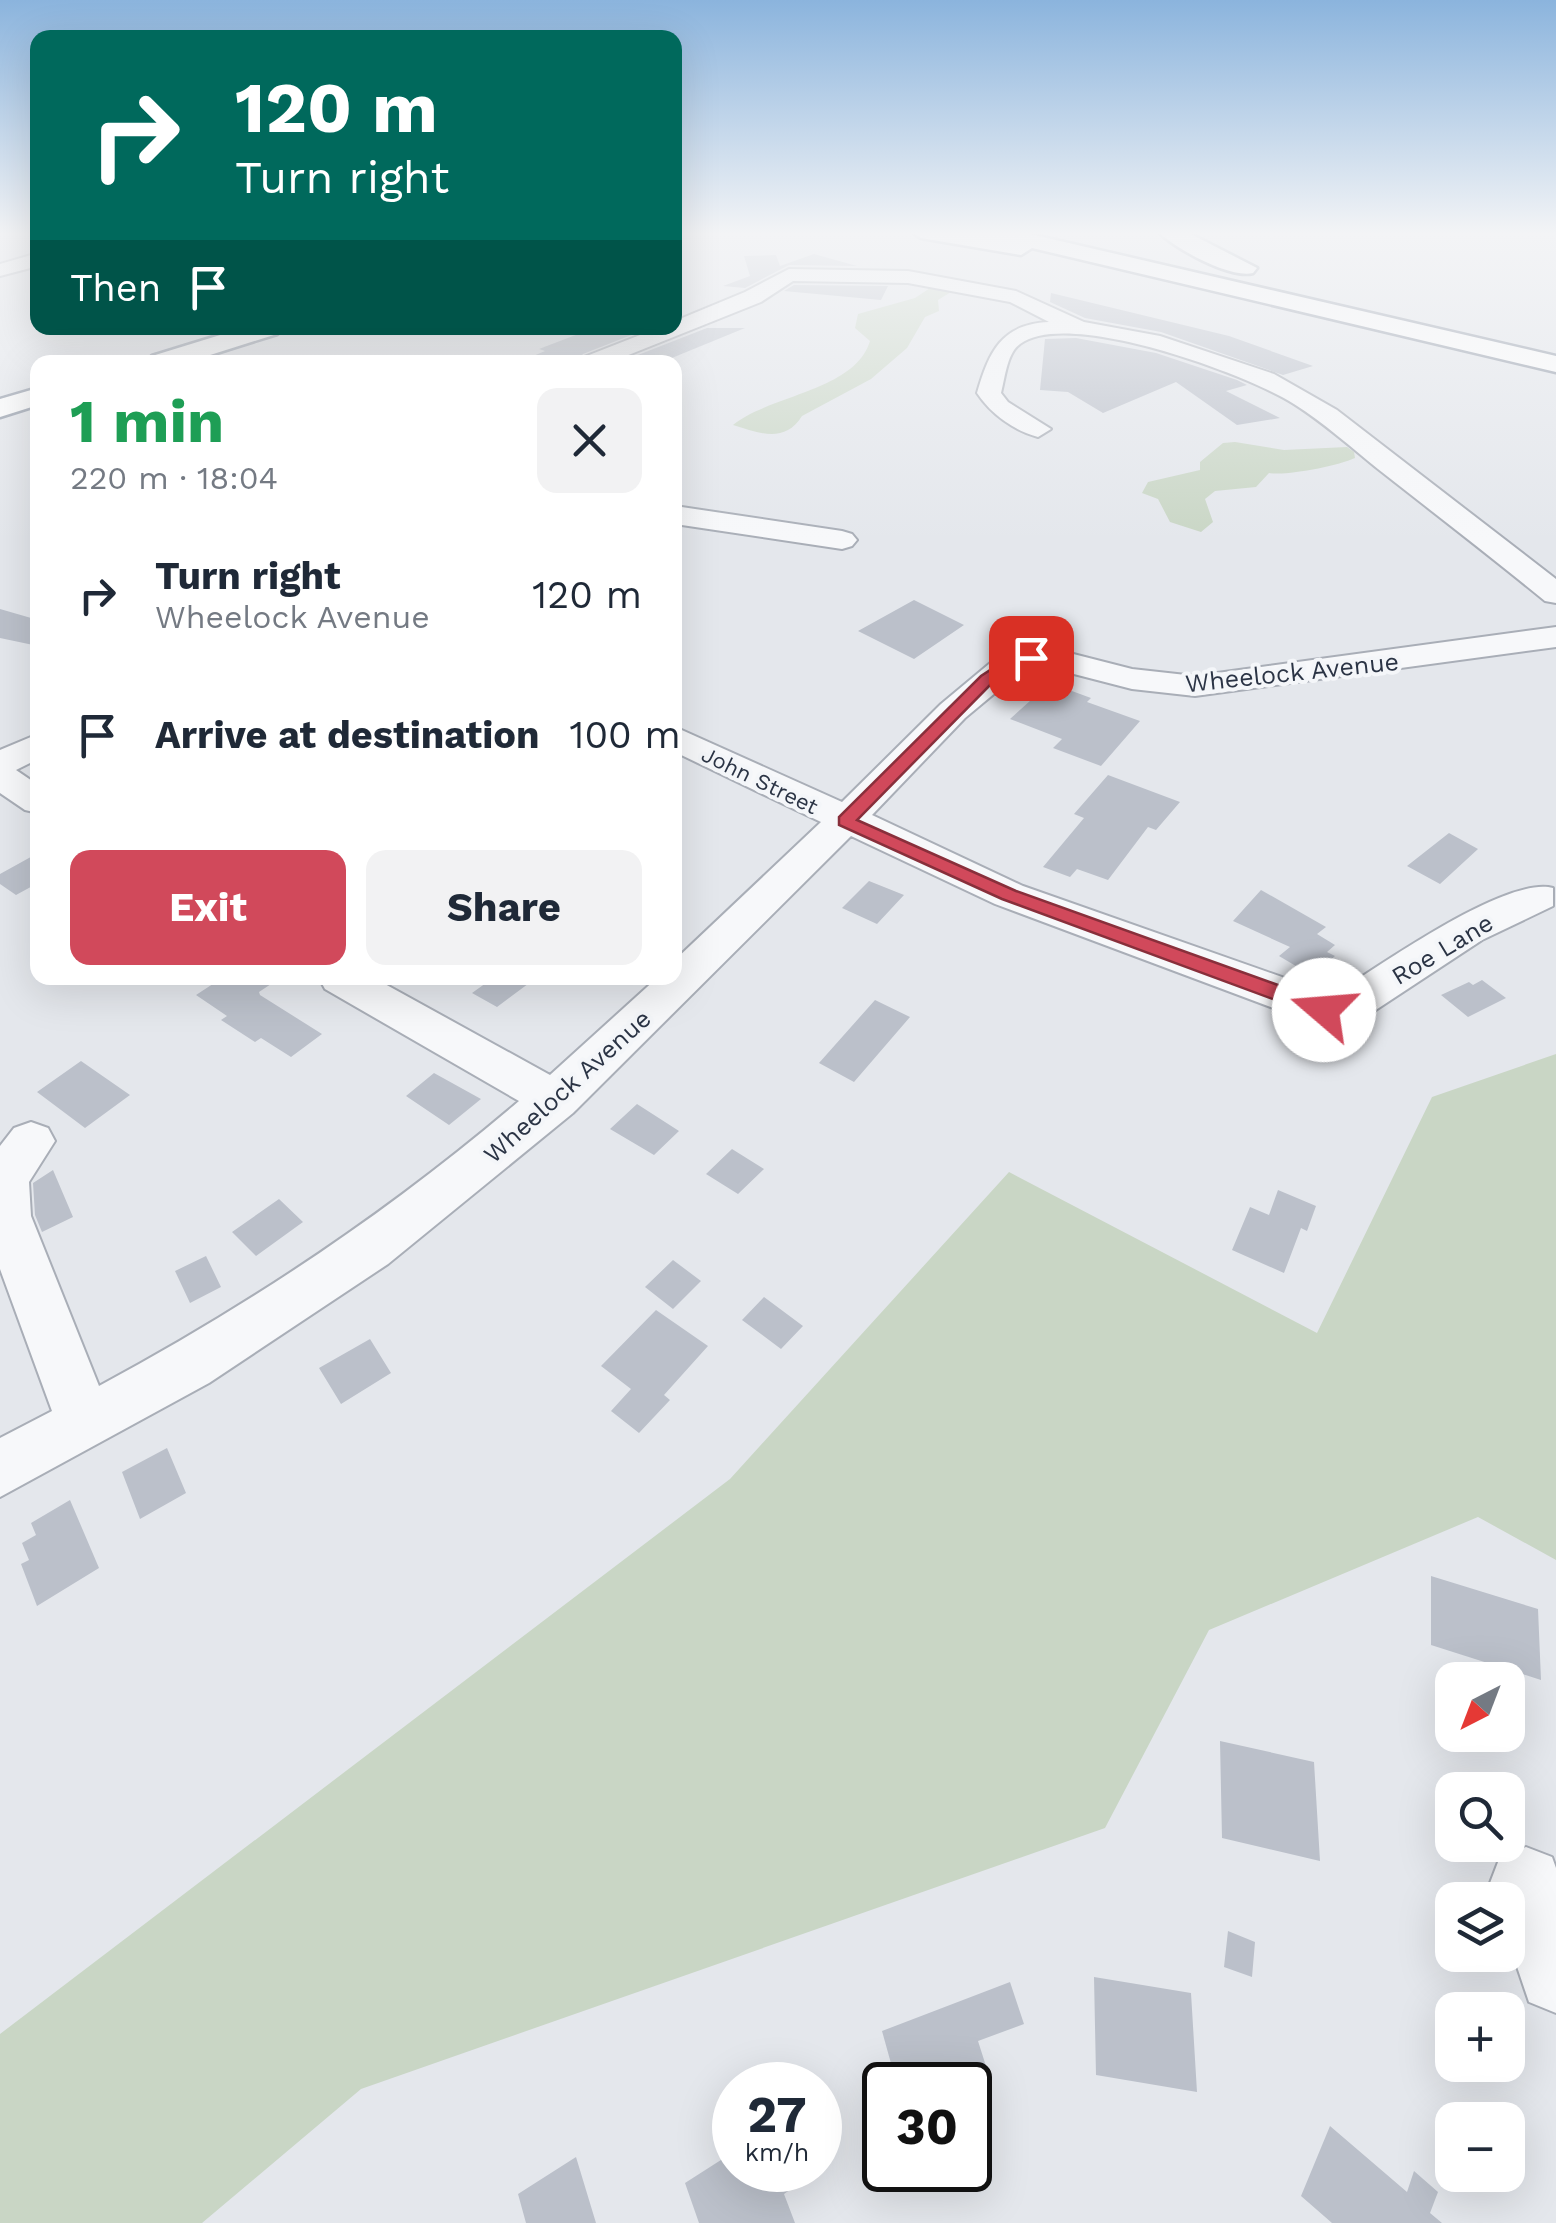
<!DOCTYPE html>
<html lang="en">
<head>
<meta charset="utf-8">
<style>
  :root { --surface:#fff; --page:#f2f2f3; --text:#1f2937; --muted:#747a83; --accent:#d1495b }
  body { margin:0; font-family:"Work Sans",sans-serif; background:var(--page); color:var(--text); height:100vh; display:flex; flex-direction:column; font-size:38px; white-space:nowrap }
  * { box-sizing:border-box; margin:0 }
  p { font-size:32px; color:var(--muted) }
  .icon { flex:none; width:55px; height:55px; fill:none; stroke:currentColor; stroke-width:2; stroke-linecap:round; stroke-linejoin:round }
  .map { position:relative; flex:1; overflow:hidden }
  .sheet { position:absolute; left:30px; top:355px; width:652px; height:630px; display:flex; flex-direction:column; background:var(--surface); border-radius:20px; box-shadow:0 10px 40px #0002 }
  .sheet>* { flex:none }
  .guide { position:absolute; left:30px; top:30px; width:652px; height:305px; border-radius:20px; box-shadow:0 10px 40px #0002; background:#00695c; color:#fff; overflow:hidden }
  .needle { width:65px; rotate:222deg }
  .buttons { position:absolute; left:1435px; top:1662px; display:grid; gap:20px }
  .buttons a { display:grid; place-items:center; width:90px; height:90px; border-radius:20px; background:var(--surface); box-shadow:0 10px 40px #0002; font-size:50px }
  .speed { position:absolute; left:712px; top:2062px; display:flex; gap:20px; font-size:50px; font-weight:700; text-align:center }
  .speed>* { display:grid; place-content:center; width:130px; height:130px; border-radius:50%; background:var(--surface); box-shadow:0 10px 40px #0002; line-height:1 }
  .speed small { font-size:25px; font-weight:400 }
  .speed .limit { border:5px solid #111; border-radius:15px; background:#fff; color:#111 }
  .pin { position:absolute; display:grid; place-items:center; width:85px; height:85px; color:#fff; margin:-42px; border-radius:20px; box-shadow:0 5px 15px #0006 }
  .me { position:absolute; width:110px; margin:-55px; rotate:288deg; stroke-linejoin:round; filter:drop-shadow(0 0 8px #0008) }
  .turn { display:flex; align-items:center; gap:35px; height:210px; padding:0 40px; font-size:45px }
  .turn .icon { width:130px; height:130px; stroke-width:2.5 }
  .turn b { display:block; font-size:70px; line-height:85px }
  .then { display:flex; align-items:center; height:95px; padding:0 40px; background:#0003; gap:20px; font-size:38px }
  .round { display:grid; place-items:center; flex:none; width:105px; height:105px; border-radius:20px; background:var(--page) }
  .head { display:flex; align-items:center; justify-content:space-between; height:170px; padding:0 40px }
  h1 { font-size:60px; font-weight:700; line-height:75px; color:#1e9e55 }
  .primary-button { display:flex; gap:20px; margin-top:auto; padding:20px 40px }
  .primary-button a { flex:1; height:115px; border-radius:20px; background:var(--accent); color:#fff; font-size:40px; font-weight:700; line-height:115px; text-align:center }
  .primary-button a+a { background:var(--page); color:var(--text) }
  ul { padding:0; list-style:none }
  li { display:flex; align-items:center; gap:30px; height:140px; padding:0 40px }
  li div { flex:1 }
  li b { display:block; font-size:38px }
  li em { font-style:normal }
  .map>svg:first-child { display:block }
  .green { fill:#c9d6c5 }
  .building { fill:#bbc0ca }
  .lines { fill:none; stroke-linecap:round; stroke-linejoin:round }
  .minor-casing { stroke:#a9aeb7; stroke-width:4 }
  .highway-casing { stroke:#8b94a3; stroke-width:5 }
  .minor { fill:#f7f8fa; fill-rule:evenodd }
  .highway { fill:#fff; fill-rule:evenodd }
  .route { fill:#d1495b; stroke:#882f3b; stroke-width:2.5 }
  .labels { text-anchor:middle; stroke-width:8; stroke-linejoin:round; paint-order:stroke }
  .far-street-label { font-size:22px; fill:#2b3445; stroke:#f4f6f9 }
  .street-label { font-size:25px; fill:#2b3445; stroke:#f4f6f9 }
</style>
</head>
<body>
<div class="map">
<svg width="1556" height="2223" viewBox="0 0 1556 2223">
  <rect width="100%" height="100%" fill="#e4e7ec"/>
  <path class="green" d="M 930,288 L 951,292 L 938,300 L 939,311 L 925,317 L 907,348 L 871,379 L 802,416 C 785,443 761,434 733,425 C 769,395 855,391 870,341 L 855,328 L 858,314 L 915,298 Z
    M 1235,442 L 1284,450 L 1347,447 L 1354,452 L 1355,458 C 1337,466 1287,476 1269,473 L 1256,487 L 1215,491 L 1205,499 L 1213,522 L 1201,532 L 1170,522 L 1158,499 L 1142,493 L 1148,482 L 1200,470 L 1200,462 L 1223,443 Z
    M 1556,1054 L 1556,1560 L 1478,1517 L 1209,1630 L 1105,1828 L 361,2089 L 202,2223 L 0,2223 L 0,2034 L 730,1479 L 1009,1172 L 1317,1333 L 1432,1097 Z"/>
  <path class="building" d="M 814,254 L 857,266 L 789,265 L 745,288 L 723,286 L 750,276 L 744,256 L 776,255 L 780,266 Z
    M 794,285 L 888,286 L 881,300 L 784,291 Z
    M 1051,293 L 1229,336 L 1313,366 L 1283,375 L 1161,332 L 1085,318 L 1050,302 Z
    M 594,328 L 649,328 L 583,354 L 576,362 L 519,362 L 545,351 L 539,349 Z
    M 707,328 L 745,328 L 662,362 L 620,362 Z
    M 1076,338 L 1156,353 L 1237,380 L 1247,385 L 1226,391 L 1280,418 L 1237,425 L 1176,382 L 1103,413 L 1068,392 L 1040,390 L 1045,339 Z
    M 914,600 L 964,625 L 914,659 L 858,631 Z
    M 0,609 L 38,620 L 38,646 L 0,638 Z
    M 1050,683 L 1091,698 L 1087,702 L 1140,721 L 1101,766 L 1053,748 L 1062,739 L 1010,719 Z
    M 1108,775 L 1180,802 L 1156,830 L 1148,827 L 1108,880 L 1077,869 L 1070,877 L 1043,867 L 1084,818 L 1074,814 Z
    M 1449,833 L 1478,849 L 1440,884 L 1407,866 Z
    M 38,853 L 38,883 L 16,895 L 0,884 L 0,874 Z
    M 869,881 L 904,895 L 877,924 L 842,908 Z
    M 1261,890 L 1326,927 L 1317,934 L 1335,945 L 1327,952 L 1335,956 L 1311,975 L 1279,956 L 1290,947 L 1233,921 Z
    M 222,978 L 280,978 L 259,992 L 260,995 L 322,1034 L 291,1057 L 261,1038 L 255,1042 L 221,1020 L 227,1016 L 196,995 Z
    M 493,978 L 536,978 L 497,1007 L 472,993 Z
    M 1482,980 L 1506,998 L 1468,1017 L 1441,995 L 1469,982 L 1473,985 Z
    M 875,1000 L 910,1017 L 854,1082 L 819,1063 Z
    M 81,1061 L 130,1095 L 85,1128 L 37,1092 Z
    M 434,1073 L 481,1099 L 449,1125 L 406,1096 Z
    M 637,1104 L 679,1131 L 654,1155 L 610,1129 Z
    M 732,1149 L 764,1169 L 738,1194 L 706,1174 Z
    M 53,1170 L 73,1217 L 42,1232 L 35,1215 L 33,1183 Z
    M 1278,1190 L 1316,1206 L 1307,1231 L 1301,1228 L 1284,1273 L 1232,1250 L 1250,1207 L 1269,1215 Z
    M 279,1199 L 303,1222 L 256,1256 L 232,1232 Z
    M 206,1256 L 221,1287 L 190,1303 L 175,1271 Z
    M 673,1260 L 701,1281 L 673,1309 L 645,1287 Z
    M 764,1297 L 803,1326 L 781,1349 L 742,1320 Z
    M 656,1310 L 708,1346 L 664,1395 L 670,1400 L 639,1433 L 611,1411 L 631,1389 L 601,1366 Z
    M 370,1339 L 391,1373 L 341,1404 L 319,1368 Z
    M 167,1448 L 186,1493 L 140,1519 L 122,1472 Z
    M 70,1500 L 99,1568 L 37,1606 L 21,1564 L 29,1560 L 22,1543 L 36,1535 L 31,1523 Z
    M 1431,1576 L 1538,1609 L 1541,1680 L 1431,1645 Z
    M 1220,1741 L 1314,1762 L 1320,1861 L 1222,1838 Z
    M 1228,1931 L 1255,1942 L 1252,1977 L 1224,1967 Z
    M 1094,1977 L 1191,1993 L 1197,2092 L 1096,2075 Z
    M 1010,1982 L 1024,2024 L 978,2041 L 992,2085 L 897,2085 L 882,2031 Z
    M 1330,2126 L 1407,2192 L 1414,2171 L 1438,2192 L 1430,2213 L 1442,2223 L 1332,2223 L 1301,2196 Z
    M 735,2151 L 735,2170 L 818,2170 L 784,2194 L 795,2223 L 699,2223 L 685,2183 Z
    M 576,2157 L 596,2223 L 526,2223 L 518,2194 Z"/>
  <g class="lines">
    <defs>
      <path id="minor" d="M 38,253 L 38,266 L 0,276 L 0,264 Z
        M 789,269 L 908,271 L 1016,291 L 1084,322 L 1160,336 L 1274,374 L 1337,410 L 1556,579 L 1556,603 L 1545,601 C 1490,556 1434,513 1378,469 C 1351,447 1324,423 1294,404 C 1247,374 1068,308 1020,344 C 1007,353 1005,378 1001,393 L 1008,402 L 1051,429 L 1038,437 C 1013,430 991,414 977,393 C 989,352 1001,324 1049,322 L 1010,302 L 908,283 L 793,281 L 761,302 L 611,362 L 580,362 L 584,357 L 658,328 L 675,328 L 675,321 L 745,292 Z
        M 675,506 L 842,531 L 852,534 L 857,540 L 852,546 L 842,549 L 675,524 Z
        M 1556,627 L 1556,647 L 1195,696 L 1132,689 L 1043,666 L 1019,673 L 965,718 L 872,815 L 1023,886 L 1333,995 C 1377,968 1506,875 1553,888 L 1553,906 L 1482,940 L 1356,1023 L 1340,1028 L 1308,1021 L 995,904 L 851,836 L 573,1113 L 388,1264 L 209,1383 L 0,1497 L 0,1438 L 52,1411 L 0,1269 L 0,1146 L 14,1128 L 31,1122 L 48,1128 L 55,1141 L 29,1182 L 31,1216 L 99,1386 C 250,1305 389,1212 519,1101 L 325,989 L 319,978 L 374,978 L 550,1075 L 657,978 L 675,978 L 675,960 L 821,822 L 675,752 L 675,727 L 842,802 L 941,704 L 995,659 L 1042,646 L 1132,669 L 1195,676 Z
        M 38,734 L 38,759 L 16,770 L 38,785 L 38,813 L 25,810 L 0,793 L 0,750 Z
        M 1526,1847 L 1552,1857 L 1556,1868 L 1556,2013 L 1529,2002 L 1508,1940 L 1508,1900 L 1495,1900 L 1490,1883 L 1500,1857 Z"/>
      <path id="highway" d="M 910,231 L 1017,231 L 1556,356 L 1556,372 L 1032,248 L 1021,255 L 921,238 Z
        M 1158,231 L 1185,231 L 1257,268 L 1253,273 C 1231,279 1173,248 1158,231 Z
        M 243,328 L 281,328 L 277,334 L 188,362 L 148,362 L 152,356 Z
        M 38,388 L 38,405 L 0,417 L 0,399 Z"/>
    </defs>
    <use href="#minor" class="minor-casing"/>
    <use href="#highway" class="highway-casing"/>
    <use href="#minor" class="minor"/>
    <use href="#highway" class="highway"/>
  </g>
  <linearGradient id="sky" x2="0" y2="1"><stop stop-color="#8bb4dd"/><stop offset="0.43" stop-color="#f3f4f6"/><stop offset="1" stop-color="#f3f4f6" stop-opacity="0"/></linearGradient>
  <rect width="1556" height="542" fill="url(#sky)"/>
  <path class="route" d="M 1031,653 L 1039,658 L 1037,661 L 1012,669 L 992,683 L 857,820 L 1016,891 L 1331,1004 L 1334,1010 L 1331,1015 L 1316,1015 L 1002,899 L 839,825 L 839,817 L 981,676 L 1001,663 Z"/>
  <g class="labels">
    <g class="far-street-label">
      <text transform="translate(760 780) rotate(26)" y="8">John Street</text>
    </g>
    <g class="street-label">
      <text transform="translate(1292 672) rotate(-6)" y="9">Wheelock Avenue</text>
      <text transform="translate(1442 949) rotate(-31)" y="9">Roe Lane</text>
      <text transform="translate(567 1086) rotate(-42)" y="9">Wheelock Avenue</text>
    </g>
  </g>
</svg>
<div class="buttons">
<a><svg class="needle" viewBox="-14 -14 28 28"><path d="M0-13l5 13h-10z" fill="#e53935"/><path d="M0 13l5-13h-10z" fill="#747a83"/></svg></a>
<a><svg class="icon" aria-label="search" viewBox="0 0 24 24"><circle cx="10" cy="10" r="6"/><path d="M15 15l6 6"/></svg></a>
<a><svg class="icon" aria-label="layers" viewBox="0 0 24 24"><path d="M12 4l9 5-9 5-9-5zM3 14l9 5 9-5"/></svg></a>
<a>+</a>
<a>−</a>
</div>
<div class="speed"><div>27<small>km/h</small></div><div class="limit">30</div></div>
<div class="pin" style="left:1031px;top:658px;background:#d93025"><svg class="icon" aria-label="arrive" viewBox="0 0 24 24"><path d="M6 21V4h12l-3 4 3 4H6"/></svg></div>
<svg class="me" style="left:1324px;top:1010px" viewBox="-20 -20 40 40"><circle r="19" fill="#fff"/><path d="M0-13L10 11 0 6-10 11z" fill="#d1495b"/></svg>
<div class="guide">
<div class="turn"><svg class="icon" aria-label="right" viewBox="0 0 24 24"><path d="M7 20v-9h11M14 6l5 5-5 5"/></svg><div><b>120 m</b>Turn right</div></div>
<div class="then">Then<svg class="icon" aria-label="arrive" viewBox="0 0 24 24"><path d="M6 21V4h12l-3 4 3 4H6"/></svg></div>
</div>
<section class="sheet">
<div class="head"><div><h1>1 min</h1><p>220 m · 18:04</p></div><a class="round"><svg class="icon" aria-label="close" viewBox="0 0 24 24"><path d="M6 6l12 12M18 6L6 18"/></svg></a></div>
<ul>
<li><svg class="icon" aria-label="right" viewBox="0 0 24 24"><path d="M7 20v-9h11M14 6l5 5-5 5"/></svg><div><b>Turn right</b><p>Wheelock Avenue</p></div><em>120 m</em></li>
<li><svg class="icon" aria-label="arrive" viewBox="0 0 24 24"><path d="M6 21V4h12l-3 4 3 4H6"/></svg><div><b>Arrive at destination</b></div><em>100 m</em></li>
</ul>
<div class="primary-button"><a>Exit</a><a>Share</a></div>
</section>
</div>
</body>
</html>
